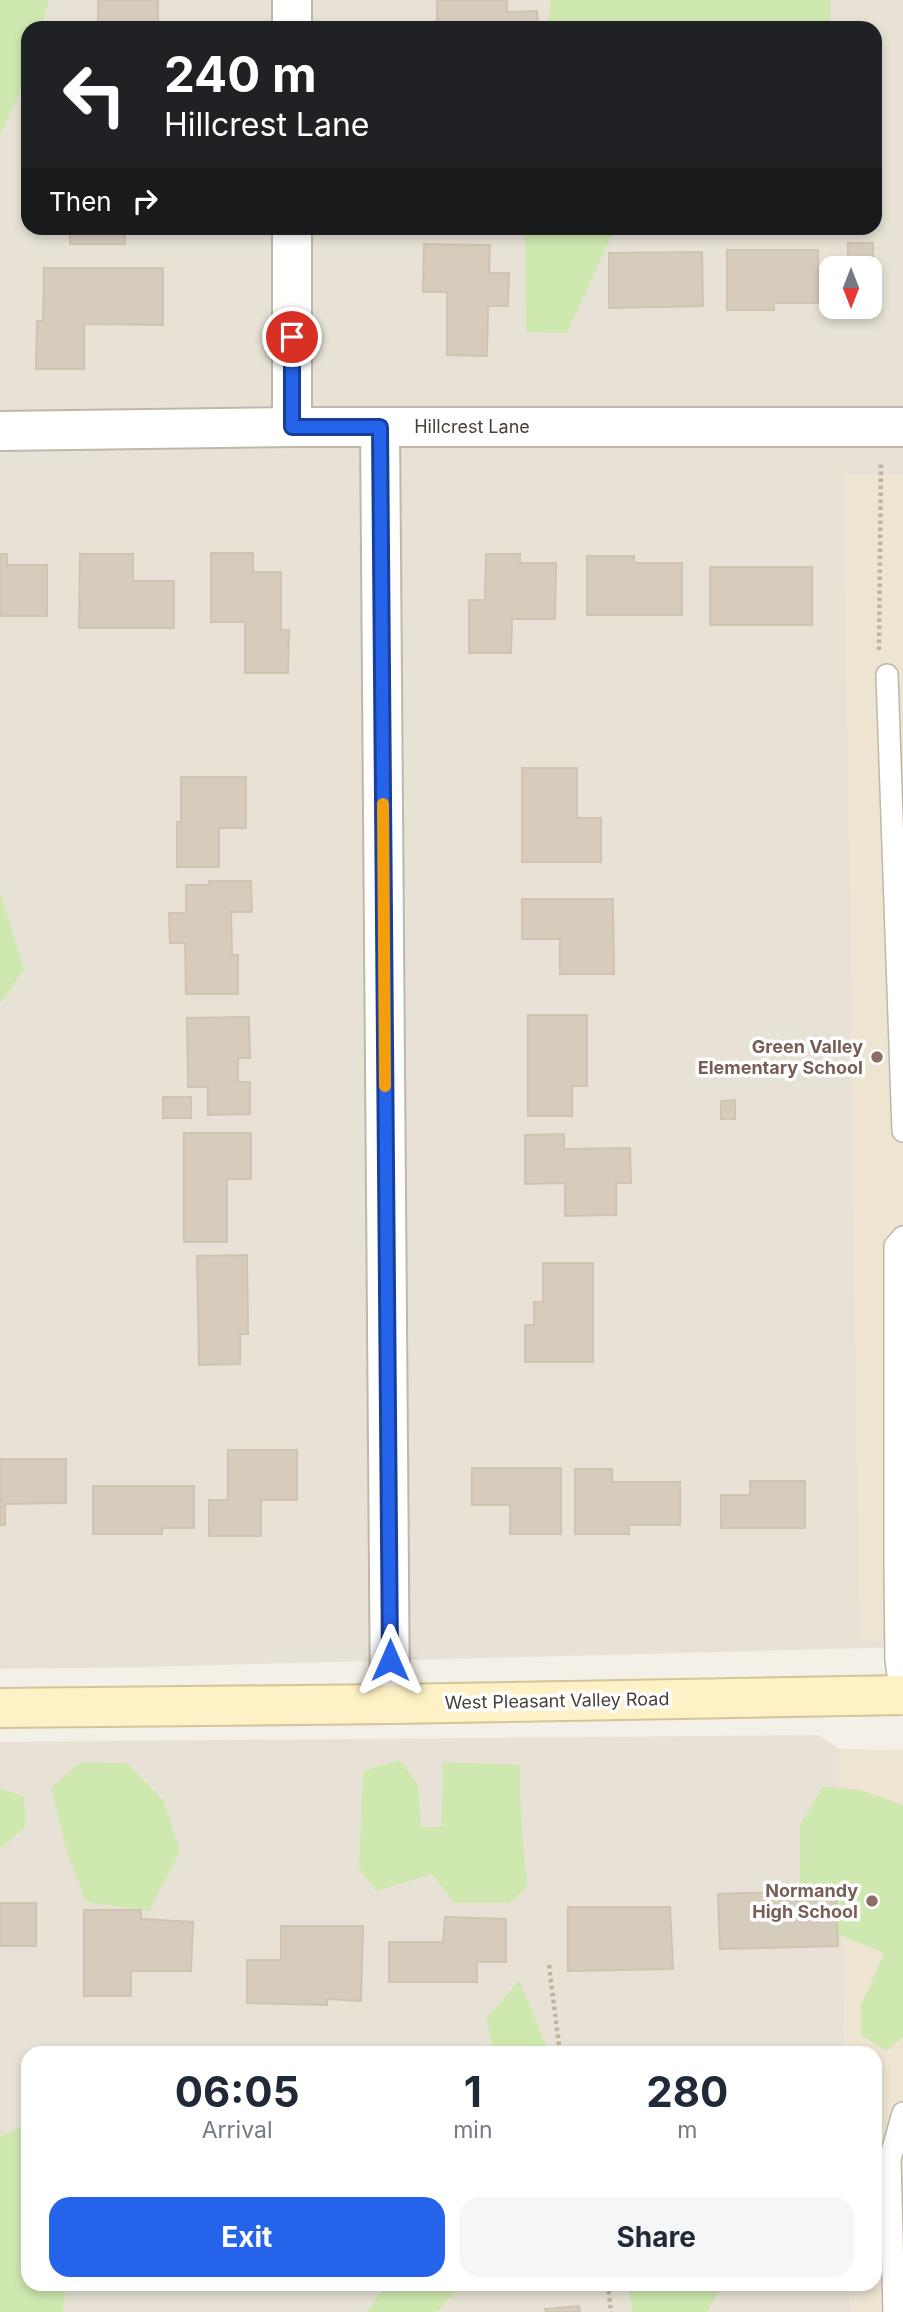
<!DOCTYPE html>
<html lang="en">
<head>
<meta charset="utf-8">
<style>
  :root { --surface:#fff; --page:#f6f6f7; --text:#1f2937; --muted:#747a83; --accent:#2563eb }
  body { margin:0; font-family:Inter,sans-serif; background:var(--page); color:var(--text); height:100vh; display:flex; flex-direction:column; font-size:26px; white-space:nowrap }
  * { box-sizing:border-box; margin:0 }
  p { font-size:23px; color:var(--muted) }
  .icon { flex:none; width:38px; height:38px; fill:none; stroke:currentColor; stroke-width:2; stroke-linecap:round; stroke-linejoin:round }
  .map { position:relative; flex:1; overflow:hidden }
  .panel { position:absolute; left:21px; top:2046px; width:861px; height:245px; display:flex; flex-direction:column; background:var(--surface); border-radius:21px; box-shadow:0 4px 10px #0003 }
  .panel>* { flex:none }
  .banner { position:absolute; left:21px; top:21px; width:861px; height:214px; border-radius:21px; box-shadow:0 4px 10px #0003; background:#202124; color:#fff; overflow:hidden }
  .needle { width:46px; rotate:180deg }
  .controls { position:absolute; left:819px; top:256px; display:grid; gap:14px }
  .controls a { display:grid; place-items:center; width:63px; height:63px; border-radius:14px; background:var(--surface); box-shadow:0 4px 10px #0003; font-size:35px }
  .pin { position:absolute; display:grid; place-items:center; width:60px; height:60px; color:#fff; margin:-30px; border:4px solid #fff; border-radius:50%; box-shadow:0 2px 7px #0007 }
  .me { position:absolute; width:77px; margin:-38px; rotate:0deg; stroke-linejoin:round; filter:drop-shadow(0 0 5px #0008) }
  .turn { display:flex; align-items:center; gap:24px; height:147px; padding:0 28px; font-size:32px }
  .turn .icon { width:91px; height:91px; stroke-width:2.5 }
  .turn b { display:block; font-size:49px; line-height:60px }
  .then { display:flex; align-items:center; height:66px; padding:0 28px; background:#0003; gap:14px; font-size:26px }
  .eta { display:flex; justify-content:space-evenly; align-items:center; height:119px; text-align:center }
  .eta b { font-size:42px; font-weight:700; line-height:49px }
  .button { display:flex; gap:14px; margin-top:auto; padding:14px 28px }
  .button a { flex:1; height:80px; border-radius:21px; background:var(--accent); color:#fff; font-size:28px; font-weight:700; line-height:80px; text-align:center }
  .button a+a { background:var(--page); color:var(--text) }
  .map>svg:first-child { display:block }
  .residential { fill:#e7e2d5; fill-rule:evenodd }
  .education { fill:#ede5d1 }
  .green { fill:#cee8b0 }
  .building { fill:#d5ccbc; stroke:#d0c3af; stroke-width:2 }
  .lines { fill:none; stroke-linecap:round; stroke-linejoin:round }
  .lane-casing { stroke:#bfb8a9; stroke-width:24 }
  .street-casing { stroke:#bfb8a9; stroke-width:42 }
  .secondary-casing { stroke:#d4c497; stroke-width:42 }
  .path { stroke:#c1b49b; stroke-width:4.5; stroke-dasharray:3.5 3.5; stroke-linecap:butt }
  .lane { stroke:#fff; stroke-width:21 }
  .street { stroke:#fff; stroke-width:38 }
  .secondary { stroke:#fff1c6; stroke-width:38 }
  .route-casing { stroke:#184099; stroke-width:18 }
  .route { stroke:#2563eb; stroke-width:12 }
  .slow { stroke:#f59e0b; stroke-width:12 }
  .education-dot { fill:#8d6e63; stroke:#fff; stroke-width:2.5 }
  .labels { text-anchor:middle; stroke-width:7; stroke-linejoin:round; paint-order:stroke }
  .street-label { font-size:18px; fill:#474036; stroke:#fff }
  .education-label { font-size:18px; font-weight:bold; fill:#785e54; stroke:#fff; text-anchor:end }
</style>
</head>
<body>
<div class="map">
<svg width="903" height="2312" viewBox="0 0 903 2312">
  <rect width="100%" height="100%" fill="#f3f0e7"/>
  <path class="residential" d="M 0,0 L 903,0 L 903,1647 L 144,1667 L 0,1669 ZM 28,28 L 875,28 L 875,228 L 28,228 ZM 831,268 L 870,268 L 870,306 L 831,306 Z
    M 818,1735 L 839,1749 L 845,2053 L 548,2053 L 545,2043 L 486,2019 L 494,2053 L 28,2053 L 28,2123 L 0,2136 L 0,1849 L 26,1827 L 24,1796 L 0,1789 L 0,1742 ZM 400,1760 L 418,1784 L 420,1827 L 442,1826 L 520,1765 L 520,1801 L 359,1867 L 363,1771 Z
    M 66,2284 L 386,2284 L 367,2312 L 63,2312 Z
    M 462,2284 L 631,2284 L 629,2290 L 632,2312 L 437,2312 Z
    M 719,2284 L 850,2284 L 851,2312 L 707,2312 L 720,2290 Z"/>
  <path class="education" d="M 844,475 L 903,475 L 903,1639 L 859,1640 Z
    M 839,1749 L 903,1750 L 903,2312 L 851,2312 L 850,2284 L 875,2284 L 875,2053 L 845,2053 Z"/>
  <path class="green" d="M 0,0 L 49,0 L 40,28 L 28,28 L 28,69 L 23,85 L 0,135 Z
    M 551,0 L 830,0 L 830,28 L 548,28 Z
    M 525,228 L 615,228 L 567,333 L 526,332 Z
    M 0,893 L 24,969 L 0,1004 Z
    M 400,1760 L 418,1784 L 421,1827 L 442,1826 L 443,1762 L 520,1765 L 520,1801 L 527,1888 L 509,1903 L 454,1903 L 432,1874 L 376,1891 L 359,1868 L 363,1771 Z
    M 81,1762 L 127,1763 L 163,1800 L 180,1851 L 149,1911 L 86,1902 L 66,1849 L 51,1788 Z
    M 823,1787 L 860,1790 L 903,1805 L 903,2036 L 887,2051 L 861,2035 L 861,2006 L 884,1953 L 809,1922 L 800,1880 L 800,1825 Z
    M 0,1789 L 24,1796 L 26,1827 L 0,1849 Z
    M 519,1980 L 545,2043 L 548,2053 L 494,2053 L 486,2019 Z
    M 28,2123 L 28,2284 L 66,2284 L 63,2312 L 0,2312 L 0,2136 Z
    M 386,2284 L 462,2284 L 437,2312 L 367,2312 Z
    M 631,2284 L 719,2284 L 720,2290 L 707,2312 L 632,2312 L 629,2290 Z"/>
  <path class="building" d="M 98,0 L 158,0 L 158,25 L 98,25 Z
    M 437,0 L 507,0 L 507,12 L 537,11 L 538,28 L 437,26 Z
    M 70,228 L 125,228 L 125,244 L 70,244 Z
    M 848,243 L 873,243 L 873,260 L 848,260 Z
    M 424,244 L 490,245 L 489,273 L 509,273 L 508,306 L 488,306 L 487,356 L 447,355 L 447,292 L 423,292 Z
    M 727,250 L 818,250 L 818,303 L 774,303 L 774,310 L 727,310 Z
    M 702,252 L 703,306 L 609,308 L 609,253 Z
    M 44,268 L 163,268 L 163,325 L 84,324 L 84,369 L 36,369 L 37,321 L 43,321 Z
    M 211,553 L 253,553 L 253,572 L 281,572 L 281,630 L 289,630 L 288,673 L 245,673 L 245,622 L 211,622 Z
    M 0,554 L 7,554 L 7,565 L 47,565 L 47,616 L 0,616 Z
    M 80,554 L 133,554 L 133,581 L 174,581 L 174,628 L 79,628 Z
    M 486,554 L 520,554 L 520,563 L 556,563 L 555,619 L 512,619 L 511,653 L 469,653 L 469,600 L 485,600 Z
    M 587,556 L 634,556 L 634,563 L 682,563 L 682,615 L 587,615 Z
    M 710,567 L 812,567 L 812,625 L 710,625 Z
    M 522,768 L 577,768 L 577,818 L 601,818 L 601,862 L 522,862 Z
    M 181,777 L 246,777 L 246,828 L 219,828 L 219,867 L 177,867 L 177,822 L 181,822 Z
    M 209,881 L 251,881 L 252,912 L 231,912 L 232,955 L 238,955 L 238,994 L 186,994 L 185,943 L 170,943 L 169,913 L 186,913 L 186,885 L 209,885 Z
    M 522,899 L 613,899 L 614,974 L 560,974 L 560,939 L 522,939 Z
    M 528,1015 L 587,1015 L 587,1086 L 572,1086 L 572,1116 L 528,1116 Z
    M 249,1017 L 250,1058 L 238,1058 L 238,1082 L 250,1082 L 250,1114 L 208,1115 L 208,1087 L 188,1087 L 187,1018 Z
    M 163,1097 L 191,1097 L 191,1118 L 163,1118 Z
    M 735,1100 L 735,1119 L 721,1119 L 721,1101 Z
    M 184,1133 L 251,1133 L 251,1179 L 227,1179 L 227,1242 L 184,1242 Z
    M 564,1134 L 564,1149 L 630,1148 L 631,1183 L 616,1183 L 616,1215 L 565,1216 L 565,1183 L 525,1184 L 525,1135 Z
    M 247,1255 L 248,1334 L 240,1334 L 240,1364 L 199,1365 L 197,1256 Z
    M 543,1263 L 593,1263 L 593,1362 L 525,1362 L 525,1325 L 534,1325 L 534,1302 L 543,1302 Z
    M 228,1450 L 297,1450 L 297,1500 L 261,1500 L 261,1536 L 209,1536 L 209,1500 L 228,1500 Z
    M 0,1459 L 66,1459 L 66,1503 L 5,1504 L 5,1525 L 0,1525 Z
    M 472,1468 L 561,1468 L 561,1534 L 510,1534 L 510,1505 L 472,1505 Z
    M 575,1469 L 612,1469 L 612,1482 L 680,1482 L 680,1525 L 629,1525 L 629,1534 L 575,1534 Z
    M 750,1481 L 805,1481 L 805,1528 L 721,1528 L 721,1495 L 750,1495 Z
    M 93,1486 L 194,1486 L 194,1528 L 162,1528 L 162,1534 L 93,1534 Z
    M 836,1890 L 838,1946 L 720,1949 L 718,1894 Z
    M 0,1903 L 36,1903 L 36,1946 L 0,1946 Z
    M 568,1907 L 670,1907 L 673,1969 L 568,1971 Z
    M 84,1910 L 141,1910 L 141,1919 L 193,1922 L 191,1971 L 131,1971 L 131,1996 L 84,1996 Z
    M 445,1917 L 506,1919 L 506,1962 L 477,1962 L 477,1982 L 389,1982 L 389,1942 L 443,1942 Z
    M 281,1926 L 363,1926 L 361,2001 L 327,1999 L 327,2005 L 247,2003 L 247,1960 L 281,1960 Z
    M 579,2306 L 580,2312 L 546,2312 L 545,2309 Z"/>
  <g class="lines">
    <defs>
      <path id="lane" d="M 887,675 L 903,1131
        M 902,1704 L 896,1660 L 895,1568 L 895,1246 L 903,1237
        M 894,2312 L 890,2159 L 903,2113"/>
      <path id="street" d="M 292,0 L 292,28
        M 292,228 L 292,427
        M 380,427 L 390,1704
        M 0,431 L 292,427 L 903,427"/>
      <path id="secondary" d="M 0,1708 L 390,1704 L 903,1695"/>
    </defs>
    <use href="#lane" class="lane-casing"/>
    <use href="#street" class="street-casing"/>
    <use href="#secondary" class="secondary-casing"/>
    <path class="path" d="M 879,650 L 881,463
      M 549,1965 L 560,2053
      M 608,2284 L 611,2312"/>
    <use href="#lane" class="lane"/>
    <use href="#street" class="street"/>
    <use href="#secondary" class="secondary"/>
  </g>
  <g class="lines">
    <defs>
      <path id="route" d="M 292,337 L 292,427 L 380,427 L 390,1660"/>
    </defs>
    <use href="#route" class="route-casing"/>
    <use href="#route" class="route"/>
    <path class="slow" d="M 383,804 L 385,1086"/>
  </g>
  <g class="education-dot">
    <circle cx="877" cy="1057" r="7"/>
    <circle cx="872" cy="1901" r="7"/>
  </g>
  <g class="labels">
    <g class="street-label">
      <text x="472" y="433">Hillcrest Lane</text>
      <text transform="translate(557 1701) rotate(-1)" y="6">West Pleasant Valley Road</text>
    </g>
    <g class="education-label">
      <text x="863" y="1053">Green Valley<tspan x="863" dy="21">Elementary School</tspan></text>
      <text x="858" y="1897">Normandy<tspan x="858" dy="21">High School</tspan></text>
    </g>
  </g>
</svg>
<div class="controls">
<a><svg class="needle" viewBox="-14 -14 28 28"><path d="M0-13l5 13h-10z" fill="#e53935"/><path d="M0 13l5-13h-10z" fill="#747a83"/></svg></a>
</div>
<div class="pin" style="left:292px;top:337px;background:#d93025"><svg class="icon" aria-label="arrive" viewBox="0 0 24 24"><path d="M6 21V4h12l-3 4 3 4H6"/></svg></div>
<svg class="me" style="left:390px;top:1660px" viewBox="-20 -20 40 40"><path d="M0-17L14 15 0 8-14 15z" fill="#2563eb" stroke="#fff" stroke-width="4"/></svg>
<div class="banner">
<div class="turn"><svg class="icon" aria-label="left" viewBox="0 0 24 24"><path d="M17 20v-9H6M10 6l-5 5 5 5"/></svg><div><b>240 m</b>Hillcrest Lane</div></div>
<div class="then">Then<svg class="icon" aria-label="right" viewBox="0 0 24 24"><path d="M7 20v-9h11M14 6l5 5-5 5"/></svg></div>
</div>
<section class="panel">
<div class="eta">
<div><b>06:05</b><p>Arrival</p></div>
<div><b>1</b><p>min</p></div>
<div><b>280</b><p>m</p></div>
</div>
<div class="button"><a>Exit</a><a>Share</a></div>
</section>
</div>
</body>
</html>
